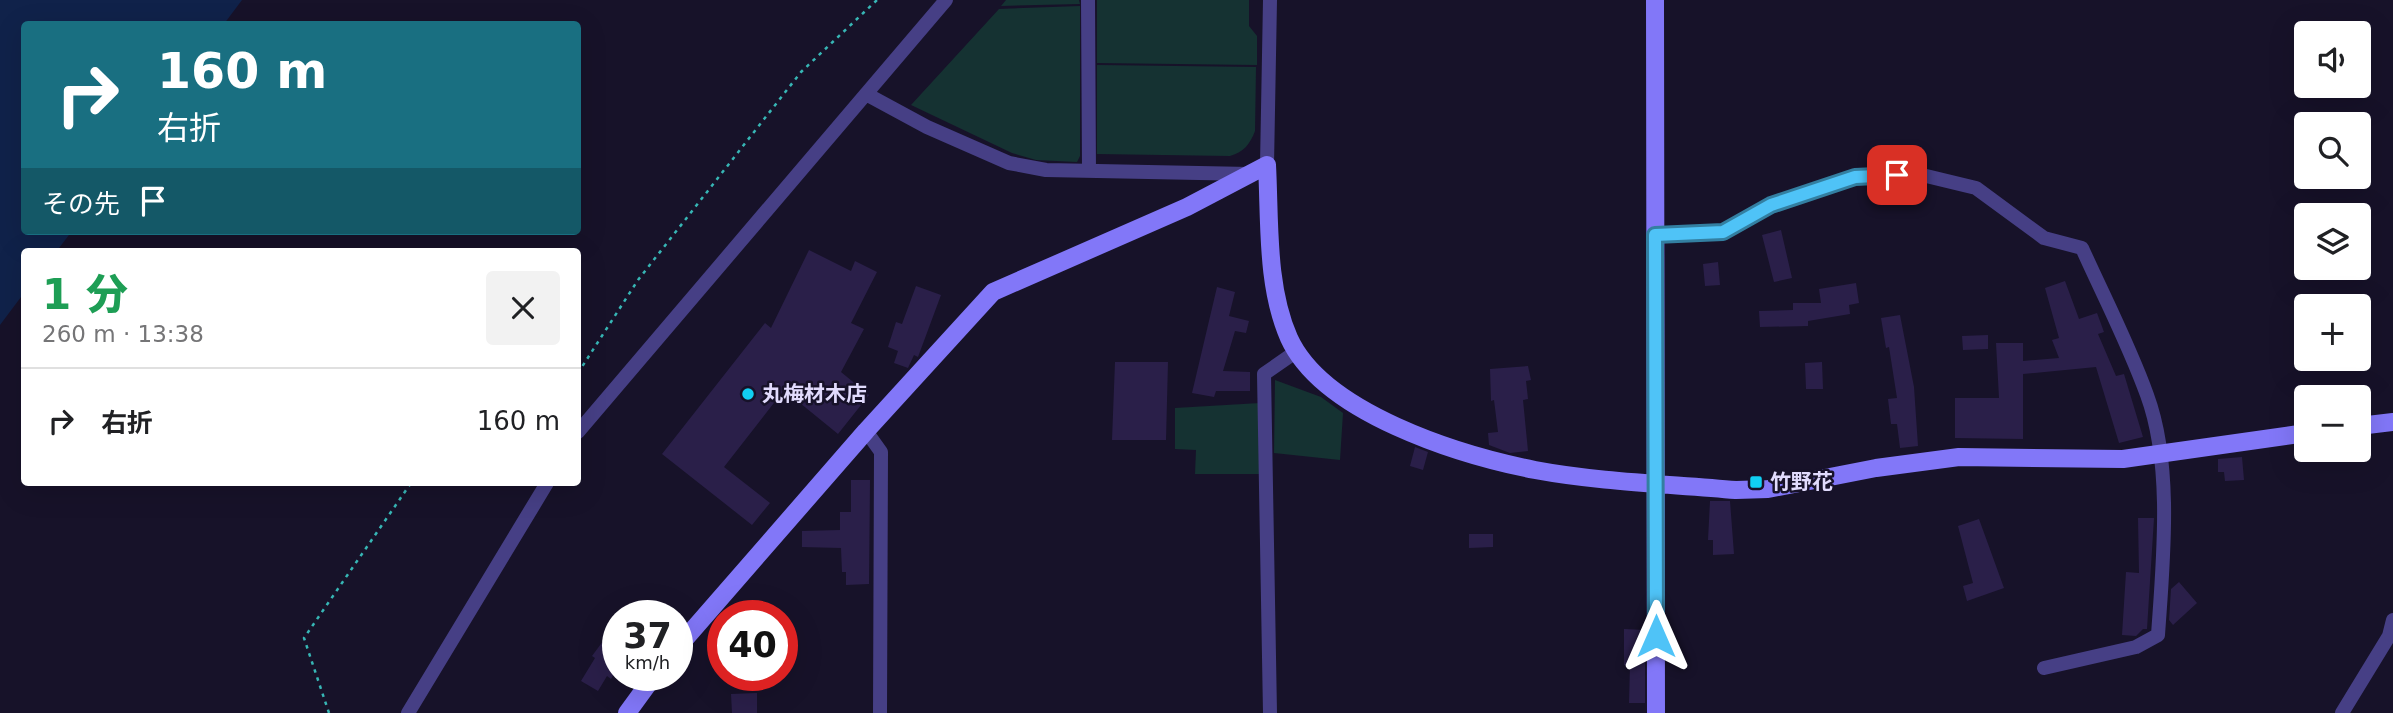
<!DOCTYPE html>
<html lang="ja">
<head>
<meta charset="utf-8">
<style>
  :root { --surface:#fff; --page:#f2f2f2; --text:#202124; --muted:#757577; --line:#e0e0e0 }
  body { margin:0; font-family:"DejaVu Sans","Noto Sans JP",sans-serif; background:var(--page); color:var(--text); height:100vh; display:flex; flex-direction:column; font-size:26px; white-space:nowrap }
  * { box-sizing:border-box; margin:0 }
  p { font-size:23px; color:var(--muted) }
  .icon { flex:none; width:38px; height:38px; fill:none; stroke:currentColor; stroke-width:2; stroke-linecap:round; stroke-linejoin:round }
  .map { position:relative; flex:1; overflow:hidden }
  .sheet { position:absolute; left:21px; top:248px; width:560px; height:238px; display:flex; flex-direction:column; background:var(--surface); border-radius:7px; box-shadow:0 7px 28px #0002 }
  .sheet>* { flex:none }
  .banner { position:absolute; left:21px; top:21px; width:560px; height:214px; border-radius:7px; box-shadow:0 7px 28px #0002; background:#196f81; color:#fff; overflow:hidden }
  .buttons { position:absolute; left:2294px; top:21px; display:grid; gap:14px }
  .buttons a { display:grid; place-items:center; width:77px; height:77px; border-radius:7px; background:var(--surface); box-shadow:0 7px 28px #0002; font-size:35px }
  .speed { position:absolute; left:602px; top:600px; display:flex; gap:14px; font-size:35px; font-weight:700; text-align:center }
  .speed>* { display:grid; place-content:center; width:91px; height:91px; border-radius:50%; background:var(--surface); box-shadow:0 7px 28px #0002; line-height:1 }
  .speed small { font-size:18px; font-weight:400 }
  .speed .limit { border:10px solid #d22; background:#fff; color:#111 }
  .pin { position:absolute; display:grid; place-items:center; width:60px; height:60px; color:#fff; margin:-30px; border-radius:14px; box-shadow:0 4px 10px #0006 }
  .me { position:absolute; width:77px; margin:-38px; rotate:0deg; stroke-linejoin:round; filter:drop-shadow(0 0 5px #0008) }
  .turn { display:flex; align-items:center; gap:24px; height:147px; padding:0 21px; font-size:32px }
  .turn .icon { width:91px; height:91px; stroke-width:2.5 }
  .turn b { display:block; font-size:49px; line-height:60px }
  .then { display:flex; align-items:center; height:66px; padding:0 21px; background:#0003; gap:14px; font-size:26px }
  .round { display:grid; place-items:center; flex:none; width:74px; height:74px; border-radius:7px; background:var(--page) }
  .headline { display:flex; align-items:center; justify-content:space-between; height:119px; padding:0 21px }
  h1 { font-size:42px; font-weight:800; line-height:52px; color:#1e9e55 }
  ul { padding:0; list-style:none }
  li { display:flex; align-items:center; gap:21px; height:105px; padding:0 21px; border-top:2px solid var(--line) }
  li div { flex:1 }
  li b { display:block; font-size:26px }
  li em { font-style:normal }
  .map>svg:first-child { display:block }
  .green { fill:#153232 }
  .water { fill:#10224a }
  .building { fill:#2a1f49 }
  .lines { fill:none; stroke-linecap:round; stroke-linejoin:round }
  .path { stroke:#37b6b5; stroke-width:2.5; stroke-dasharray:3.5 5; stroke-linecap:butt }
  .street { stroke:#463f85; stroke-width:14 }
  .secondary { stroke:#8277f8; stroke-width:18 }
  .route-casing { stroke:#337fa1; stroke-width:18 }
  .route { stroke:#4fc3f7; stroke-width:12 }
  .poi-dot { fill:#11cff3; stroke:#171229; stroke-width:2.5 }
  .labels { text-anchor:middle; stroke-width:5; stroke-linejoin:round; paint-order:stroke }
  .poi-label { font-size:21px; font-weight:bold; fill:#e1dbfd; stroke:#171229; text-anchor:start }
</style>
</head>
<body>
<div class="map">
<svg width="2393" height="713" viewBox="0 0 2393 713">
  <rect width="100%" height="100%" fill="#171229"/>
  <path class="green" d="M 1006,0 L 1079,0 L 1080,4 L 1001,6 Z
    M 1097,0 L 1249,0 L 1249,26 L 1257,36 L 1257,65 L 1097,63 Z
    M 1080,6 L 1080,156 L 1077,162 L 1036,160 L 1012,153 L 911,105 L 999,9 Z
    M 1097,65 L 1256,67 L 1255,131 C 1250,144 1244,152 1230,156 L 1097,154 Z
    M 1275,380 L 1321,397 L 1343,413 L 1340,460 L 1274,453 Z
    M 1260,403 L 1260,474 L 1195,474 L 1196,450 L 1175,449 L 1175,408 Z"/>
  <path class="water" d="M 0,0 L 242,0 L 224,24 L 24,24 L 24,231 L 72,231 L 56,252 L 24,252 L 24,293 L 0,325 Z"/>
  <path class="building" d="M 1781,230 L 1792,278 L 1774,282 L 1762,235 Z
    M 809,250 L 851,271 L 855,261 L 877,272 L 851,323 L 864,329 L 841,372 L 869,395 L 838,434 L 784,390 L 724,467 L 770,503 L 752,525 L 662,454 L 765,323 L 771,328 Z
    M 1718,262 L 1720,285 L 1705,286 L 1703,264 Z
    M 2065,281 L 2079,319 L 2097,313 L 2104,332 L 2098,334 L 2116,376 L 2124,374 L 2143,437 L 2119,443 L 2096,367 L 2023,374 L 2023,439 L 1955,438 L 1955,398 L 1999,398 L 1996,343 L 2023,343 L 2023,361 L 2059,358 L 2052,340 L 2059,338 L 2045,288 Z
    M 1856,283 L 1859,303 L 1849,305 L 1850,314 L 1808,321 L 1808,326 L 1760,327 L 1759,311 L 1793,310 L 1793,303 L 1821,303 L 1819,289 Z
    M 916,286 L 941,295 L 918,357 L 914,355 L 908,368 L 894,363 L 898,351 L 888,347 L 896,322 L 902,324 Z
    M 1217,287 L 1235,292 L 1229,316 L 1249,321 L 1246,333 L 1235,331 L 1223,371 L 1250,372 L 1250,391 L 1216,391 L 1214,397 L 1192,393 Z
    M 1900,315 L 1914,387 L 1918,446 L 1900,448 L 1897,424 L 1891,424 L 1888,399 L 1897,398 L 1889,347 L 1886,348 L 1881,318 Z
    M 1988,335 L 1988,349 L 1963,350 L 1962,336 Z
    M 1115,362 L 1168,362 L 1166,440 L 1112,440 Z
    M 1822,362 L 1823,389 L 1806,389 L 1805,363 Z
    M 1528,366 L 1531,380 L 1526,381 L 1528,399 L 1523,400 L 1528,451 L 1510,453 L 1489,445 L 1488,433 L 1498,432 L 1494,400 L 1491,401 L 1490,369 Z
    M 1415,447 L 1428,452 L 1423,470 L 1410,466 Z
    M 2242,457 L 2244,480 L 2225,481 L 2224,472 L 2218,472 L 2218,459 Z
    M 851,480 L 870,480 L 869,584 L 846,585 L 846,572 L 842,572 L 841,548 L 802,547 L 802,531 L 840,530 L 840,512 L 851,512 Z
    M 1710,501 L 1730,501 L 1734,554 L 1713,555 L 1713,540 L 1708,540 Z
    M 2138,518 L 2154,518 L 2147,629 L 2143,629 L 2136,636 L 2122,635 L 2126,572 L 2139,573 Z
    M 1979,519 L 2004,588 L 1967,601 L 1963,586 L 1973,583 L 1958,526 Z
    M 1469,534 L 1493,534 L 1493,547 L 1469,548 Z
    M 2179,582 L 2197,603 L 2173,625 L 2169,620 L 2171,589 Z
    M 1624,629 L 1645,630 L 1645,703 L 1629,703 L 1630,665 L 1624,665 Z
    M 609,633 L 618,638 L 618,667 L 611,679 L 607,676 L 598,691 L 581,681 L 595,658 L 592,656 Z
    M 757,693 L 757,713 L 732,713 L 731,694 Z"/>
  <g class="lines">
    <path class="path" d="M 578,373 L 638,280 L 801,72 L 877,0
      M 329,713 L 304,638 L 411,483"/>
    <path class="street" d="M 1088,0 L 1089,171
      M 866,94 L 927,127 L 1009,163 L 1046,170 L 1250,174
      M 1267,165 L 1270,0
      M 1655,235 L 1723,232 L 1771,205 L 1855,177 L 1918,174 L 1976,188 L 2044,238 L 2082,248 C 2104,297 2129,345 2147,395 C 2173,465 2163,562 2158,635 L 2136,647 L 2044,668
      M 866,431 L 881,452 L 880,713
      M 578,432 L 946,0
      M 408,713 L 547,483
      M 1270,713 L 1264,374 L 1297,351
      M 2342,713 L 2389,636 L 2393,620"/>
    <path class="secondary" d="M 1655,0 L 1656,713
      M 2359,426 L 2393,422
      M 677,648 L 866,431 L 993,292 L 1187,207 L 1267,165 C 1270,221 1266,286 1289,338 C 1323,413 1459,455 1535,470 C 1599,482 1670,484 1736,490 L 1768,489 L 1876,468 L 1959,457 L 2123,459 L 2306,433
      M 627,713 L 654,676"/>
  </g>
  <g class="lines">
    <defs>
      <path id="route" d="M 1656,636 L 1655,235 L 1723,232 L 1771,205 L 1855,177 L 1897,175"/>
    </defs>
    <use href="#route" class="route-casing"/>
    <use href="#route" class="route"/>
  </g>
  <g class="poi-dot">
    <circle cx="748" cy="394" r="7"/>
    <rect x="1749" y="475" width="14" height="14" rx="3.5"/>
  </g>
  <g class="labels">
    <g class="poi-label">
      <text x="762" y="401">丸梅材木店</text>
      <text x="1770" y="489">竹野花</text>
    </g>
  </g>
</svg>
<div class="buttons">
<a><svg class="icon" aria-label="sound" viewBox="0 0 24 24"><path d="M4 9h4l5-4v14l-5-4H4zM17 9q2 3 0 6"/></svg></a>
<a><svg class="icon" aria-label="search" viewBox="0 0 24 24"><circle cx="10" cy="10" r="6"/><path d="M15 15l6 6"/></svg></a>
<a><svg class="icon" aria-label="layers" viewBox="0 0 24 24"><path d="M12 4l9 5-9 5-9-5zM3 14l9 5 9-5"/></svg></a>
<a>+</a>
<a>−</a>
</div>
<div class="speed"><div>37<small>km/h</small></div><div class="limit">40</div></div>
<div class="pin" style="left:1897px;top:175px;background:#d93025"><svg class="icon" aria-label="arrive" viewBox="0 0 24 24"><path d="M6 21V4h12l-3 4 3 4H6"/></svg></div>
<svg class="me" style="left:1656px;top:636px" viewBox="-20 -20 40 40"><path d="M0-17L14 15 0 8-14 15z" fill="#4fc3f7" stroke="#fff" stroke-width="4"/></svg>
<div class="banner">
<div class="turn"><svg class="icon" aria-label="right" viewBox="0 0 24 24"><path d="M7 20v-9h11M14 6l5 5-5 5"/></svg><div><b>160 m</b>右折</div></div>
<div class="then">その先<svg class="icon" aria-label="arrive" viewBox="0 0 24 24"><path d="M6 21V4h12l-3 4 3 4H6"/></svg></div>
</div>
<section class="sheet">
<div class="headline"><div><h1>1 分</h1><p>260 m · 13:38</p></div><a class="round"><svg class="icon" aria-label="close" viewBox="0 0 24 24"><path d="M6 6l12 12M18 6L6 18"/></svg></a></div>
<ul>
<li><svg class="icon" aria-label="right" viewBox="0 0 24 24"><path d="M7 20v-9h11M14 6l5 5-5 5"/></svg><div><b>右折</b></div><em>160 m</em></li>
</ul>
</section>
</div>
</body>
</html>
